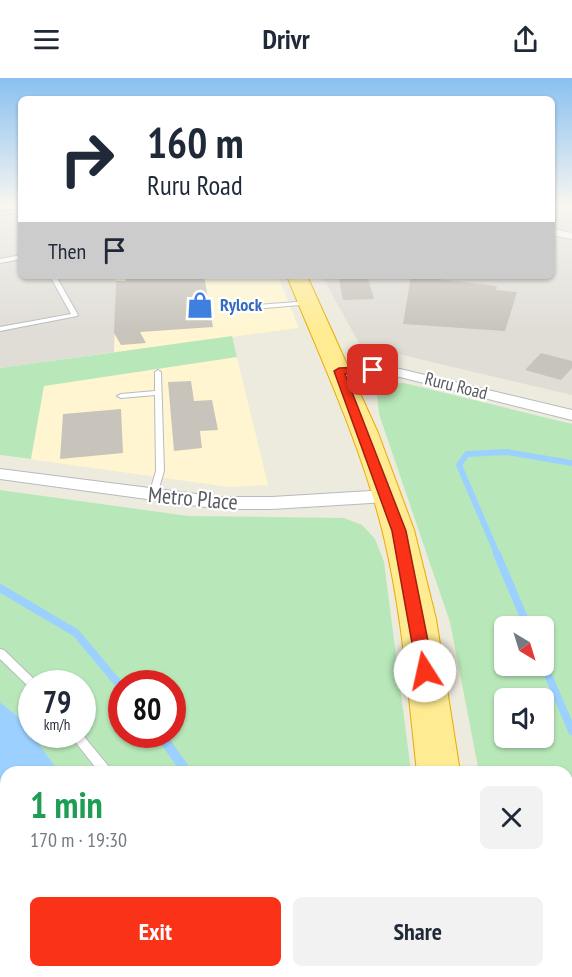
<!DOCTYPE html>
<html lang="en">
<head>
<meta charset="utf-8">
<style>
  :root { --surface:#fff; --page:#f2f2f3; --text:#1f2937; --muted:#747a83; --accent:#f93218 }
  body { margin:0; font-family:"PT Sans Narrow",sans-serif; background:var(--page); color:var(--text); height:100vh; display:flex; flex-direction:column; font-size:22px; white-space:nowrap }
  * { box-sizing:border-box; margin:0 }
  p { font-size:20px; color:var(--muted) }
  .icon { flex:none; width:33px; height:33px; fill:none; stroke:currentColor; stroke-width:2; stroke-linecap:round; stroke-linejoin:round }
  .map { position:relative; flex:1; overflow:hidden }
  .drawer { position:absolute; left:0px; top:688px; width:573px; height:212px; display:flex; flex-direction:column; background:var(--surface); border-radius:18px 18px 0 0; box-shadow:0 2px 4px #0004 }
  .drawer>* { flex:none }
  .guide { position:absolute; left:18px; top:18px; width:537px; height:183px; border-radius:9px; box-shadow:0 2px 4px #0004; background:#fff; color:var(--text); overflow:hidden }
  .needle { width:39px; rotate:142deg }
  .fabs { position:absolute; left:494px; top:538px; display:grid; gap:12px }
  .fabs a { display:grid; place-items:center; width:60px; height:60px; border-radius:9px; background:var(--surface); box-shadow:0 2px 4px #0004; font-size:30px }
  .speed { position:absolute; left:18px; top:592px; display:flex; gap:12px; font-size:30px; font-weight:700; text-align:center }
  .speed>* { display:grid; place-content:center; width:78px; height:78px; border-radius:50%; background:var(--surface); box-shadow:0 2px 4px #0004; line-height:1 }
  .speed small { font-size:15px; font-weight:400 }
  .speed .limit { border:9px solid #d22; background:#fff; color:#111 }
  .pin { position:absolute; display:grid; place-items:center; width:51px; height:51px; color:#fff; margin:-26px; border-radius:12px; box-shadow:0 3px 9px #0006 }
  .me { position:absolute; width:66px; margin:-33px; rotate:350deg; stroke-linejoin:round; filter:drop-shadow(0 0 4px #0008) }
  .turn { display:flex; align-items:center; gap:21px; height:126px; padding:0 30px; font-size:27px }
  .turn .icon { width:78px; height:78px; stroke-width:2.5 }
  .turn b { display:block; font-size:42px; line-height:51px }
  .then { display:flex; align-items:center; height:57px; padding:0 30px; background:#0003; gap:12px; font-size:22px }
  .round { display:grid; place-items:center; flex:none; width:63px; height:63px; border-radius:9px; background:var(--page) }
  .head { display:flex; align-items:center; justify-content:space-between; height:102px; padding:0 30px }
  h1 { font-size:36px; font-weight:700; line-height:45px; color:#1e9e55 }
  .button { display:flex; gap:12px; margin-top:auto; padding:12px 30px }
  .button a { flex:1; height:69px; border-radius:9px; background:var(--accent); color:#fff; font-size:24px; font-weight:700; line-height:69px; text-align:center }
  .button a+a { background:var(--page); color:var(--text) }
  header { display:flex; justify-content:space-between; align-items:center; height:78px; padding:0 30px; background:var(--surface); font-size:27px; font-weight:700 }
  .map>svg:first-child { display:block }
  .commercial { fill:#fff6d1 }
  .industrial { fill:#e0ddd7 }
  .green { fill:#b8e8b9; fill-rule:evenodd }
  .water { fill:#9cd1ff }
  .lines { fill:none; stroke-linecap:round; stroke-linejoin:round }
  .stream-far2 { stroke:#9cd1ff; stroke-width:6 }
  .stream-far1 { stroke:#9cd1ff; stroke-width:8 }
  .stream { stroke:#9cd1ff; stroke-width:10 }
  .building { fill:#c8c4bc }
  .service-casing { stroke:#b7bac0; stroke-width:2 }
  .minor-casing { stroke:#b7bac0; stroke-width:2 }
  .trunk-casing { stroke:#ebaa00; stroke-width:2 }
  .service { fill:#fff; fill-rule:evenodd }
  .minor { fill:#fff; fill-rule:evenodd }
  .trunk { fill:#ffec92; fill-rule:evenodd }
  .route { fill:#f93218; stroke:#a22010; stroke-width:1.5 }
  .labels { text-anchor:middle; stroke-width:4.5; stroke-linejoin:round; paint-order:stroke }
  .far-shop-label { font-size:18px; font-weight:bold; fill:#366cbe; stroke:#fff; text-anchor:start }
  .far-street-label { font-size:18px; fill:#585c62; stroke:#fff }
  .street-label { font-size:22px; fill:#585c62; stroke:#fff }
</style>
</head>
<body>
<header><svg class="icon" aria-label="menu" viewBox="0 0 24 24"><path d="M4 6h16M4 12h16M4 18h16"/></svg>Drivr<svg class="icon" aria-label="share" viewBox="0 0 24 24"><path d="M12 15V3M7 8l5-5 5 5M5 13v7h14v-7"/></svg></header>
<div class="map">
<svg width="572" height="899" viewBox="0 0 572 899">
  <rect width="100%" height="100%" fill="#edeade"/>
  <path class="commercial" d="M 116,198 L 278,198 L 299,250 L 232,259 L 268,407 L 229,409 L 0,377 L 0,290 L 114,274 Z"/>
  <path class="industrial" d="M 0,127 L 21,127 L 21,198 L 116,198 L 114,274 L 0,290 Z
    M 552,127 L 572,127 L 572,317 L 360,267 L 322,198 L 552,198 Z"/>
  <path class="green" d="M 232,258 L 237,279 L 44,308 L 31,381 L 0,377 L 0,290 Z
    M 404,305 L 572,346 L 572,899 L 513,899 L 513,894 L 567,894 L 567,694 L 479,694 L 450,544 L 379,336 L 376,306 ZM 504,549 L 543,549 L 543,588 L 504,588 ZM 504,621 L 543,621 L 543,660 L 504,660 Z
    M 0,412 L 188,438 L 344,440 L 362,447 L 375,461 L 384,484 L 411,694 L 59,694 L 32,657 L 82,657 L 82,606 L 32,606 L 32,657 L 21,641 L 0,624 ZM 122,606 L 172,606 L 172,657 L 122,657 Z
    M 178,894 L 436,894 L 437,899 L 181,899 Z"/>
  <path class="water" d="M 0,624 L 21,641 L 59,694 L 6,694 L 6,894 L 178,894 L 181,899 L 0,899 Z"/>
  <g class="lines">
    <path class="stream-far2" d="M 498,478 L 459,387 L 467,376 L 507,374 L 572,385"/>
    <path class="stream-far1" d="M 497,476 L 528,549
      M 0,510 L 76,555 L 122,610
      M 543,585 L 572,653
      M 160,657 L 165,664"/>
    <path class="stream" d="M 164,662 L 187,694"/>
  </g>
  <path class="building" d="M 125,198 L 204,198 L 213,249 L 140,254 L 146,265 L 121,267 L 114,255 L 116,203 L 126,203 Z
    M 411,198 L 497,208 L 496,212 L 517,214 L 505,253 L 403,246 Z
    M 339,201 L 368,201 L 374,221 L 343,222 Z
    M 541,275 L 572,283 L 572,290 L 561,302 L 525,292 Z
    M 191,303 L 194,323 L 212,322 L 218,352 L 200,353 L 202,370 L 174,373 L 168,304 Z
    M 121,331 L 123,375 L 60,381 L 63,336 Z"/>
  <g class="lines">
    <defs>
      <path id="service" d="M 21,132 L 21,134 L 0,137 L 0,135 Z
        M 21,177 L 21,181 L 0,185 L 0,181 Z
        M 50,198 L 56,198 L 78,237 L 77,238 L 0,253 L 0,249 L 71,236 Z
        M 309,223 L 311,224 L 311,226 L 232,233 L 229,231 L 232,229 Z
        M 158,292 L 161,294 L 164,393 L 157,417 L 153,420 L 149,417 L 156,393 L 155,317 L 121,320 L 117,318 L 121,316 L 155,313 L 155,294 Z
        M 0,571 L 4,572 L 39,606 L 32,606 L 32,610 L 29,609 L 0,581 Z
        M 82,656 L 110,690 L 112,694 L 99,694 L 70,657 Z
        M 233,894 L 252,894 L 254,899 L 236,899 Z"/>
      <path id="minor" d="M 552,151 L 572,155 L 572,161 L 552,157 Z
        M 373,288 L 400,291 L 572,332 L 572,342 L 400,299 C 386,298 338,300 332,293 L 339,289 Z
        M 0,391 L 220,419 L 272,419 L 387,412 L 396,418 L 387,424 L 272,431 L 220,431 L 0,401 Z"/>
      <path id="trunk" d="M 287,198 L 307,198 L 378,355 L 414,452 L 436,541 L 460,694 L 417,694 C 408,614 402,533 383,455 C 361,366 321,282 287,198 Z
        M 439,894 L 491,894 L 493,899 L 439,899 Z"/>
    </defs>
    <use href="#service" class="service-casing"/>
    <use href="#minor" class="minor-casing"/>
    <use href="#trunk" class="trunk-casing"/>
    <use href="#service" class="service"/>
    <use href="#minor" class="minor"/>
    <use href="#trunk" class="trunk"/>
  </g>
  <linearGradient id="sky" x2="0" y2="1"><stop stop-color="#89c0f1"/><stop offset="0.5" stop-color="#f7f6f0"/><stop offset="1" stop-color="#f7f6f0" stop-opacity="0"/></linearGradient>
  <rect width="572" height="253" fill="url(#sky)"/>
  <path class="route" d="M 373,289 L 378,292 L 376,294 L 345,296 L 406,453 L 434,593 L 425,599 L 417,593 L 392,453 L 334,293 L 339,290 Z"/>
  <defs>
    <symbol id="shop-bare" viewBox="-9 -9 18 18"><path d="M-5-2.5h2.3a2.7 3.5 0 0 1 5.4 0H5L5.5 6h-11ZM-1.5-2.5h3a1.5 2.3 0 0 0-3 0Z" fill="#3f7fe0" stroke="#fff" stroke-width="2.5" paint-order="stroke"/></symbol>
  </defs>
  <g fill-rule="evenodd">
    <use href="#shop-bare" x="181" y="208" width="38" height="38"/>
  </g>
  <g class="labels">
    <g class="far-shop-label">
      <text x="220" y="233">Rylock</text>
    </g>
    <g class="far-street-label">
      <text transform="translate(456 308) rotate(14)" y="6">Ruru Road</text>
    </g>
    <g class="street-label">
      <text transform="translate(193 420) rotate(5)" y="8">Metro Place</text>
    </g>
  </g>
</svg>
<div class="fabs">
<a><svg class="needle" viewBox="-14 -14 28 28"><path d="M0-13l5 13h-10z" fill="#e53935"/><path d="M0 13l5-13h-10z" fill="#747a83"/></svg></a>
<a><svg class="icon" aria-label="sound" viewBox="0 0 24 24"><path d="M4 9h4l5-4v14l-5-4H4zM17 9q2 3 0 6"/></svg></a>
</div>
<div class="speed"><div>79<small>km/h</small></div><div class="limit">80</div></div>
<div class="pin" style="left:373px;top:292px;background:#d93025"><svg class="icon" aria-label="arrive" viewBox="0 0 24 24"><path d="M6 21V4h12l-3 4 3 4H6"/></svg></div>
<svg class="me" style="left:425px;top:593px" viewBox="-20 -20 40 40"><circle r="19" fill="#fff"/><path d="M0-13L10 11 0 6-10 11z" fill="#f93218"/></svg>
<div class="guide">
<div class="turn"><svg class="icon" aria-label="right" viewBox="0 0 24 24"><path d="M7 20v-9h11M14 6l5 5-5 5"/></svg><div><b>160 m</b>Ruru Road</div></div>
<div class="then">Then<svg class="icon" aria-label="arrive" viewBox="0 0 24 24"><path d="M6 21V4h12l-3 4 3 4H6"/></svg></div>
</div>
<section class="drawer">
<div class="head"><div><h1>1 min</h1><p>170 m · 19:30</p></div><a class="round"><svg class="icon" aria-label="close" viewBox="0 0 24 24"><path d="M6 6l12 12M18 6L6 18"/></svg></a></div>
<div class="button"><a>Exit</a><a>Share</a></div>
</section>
</div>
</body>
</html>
